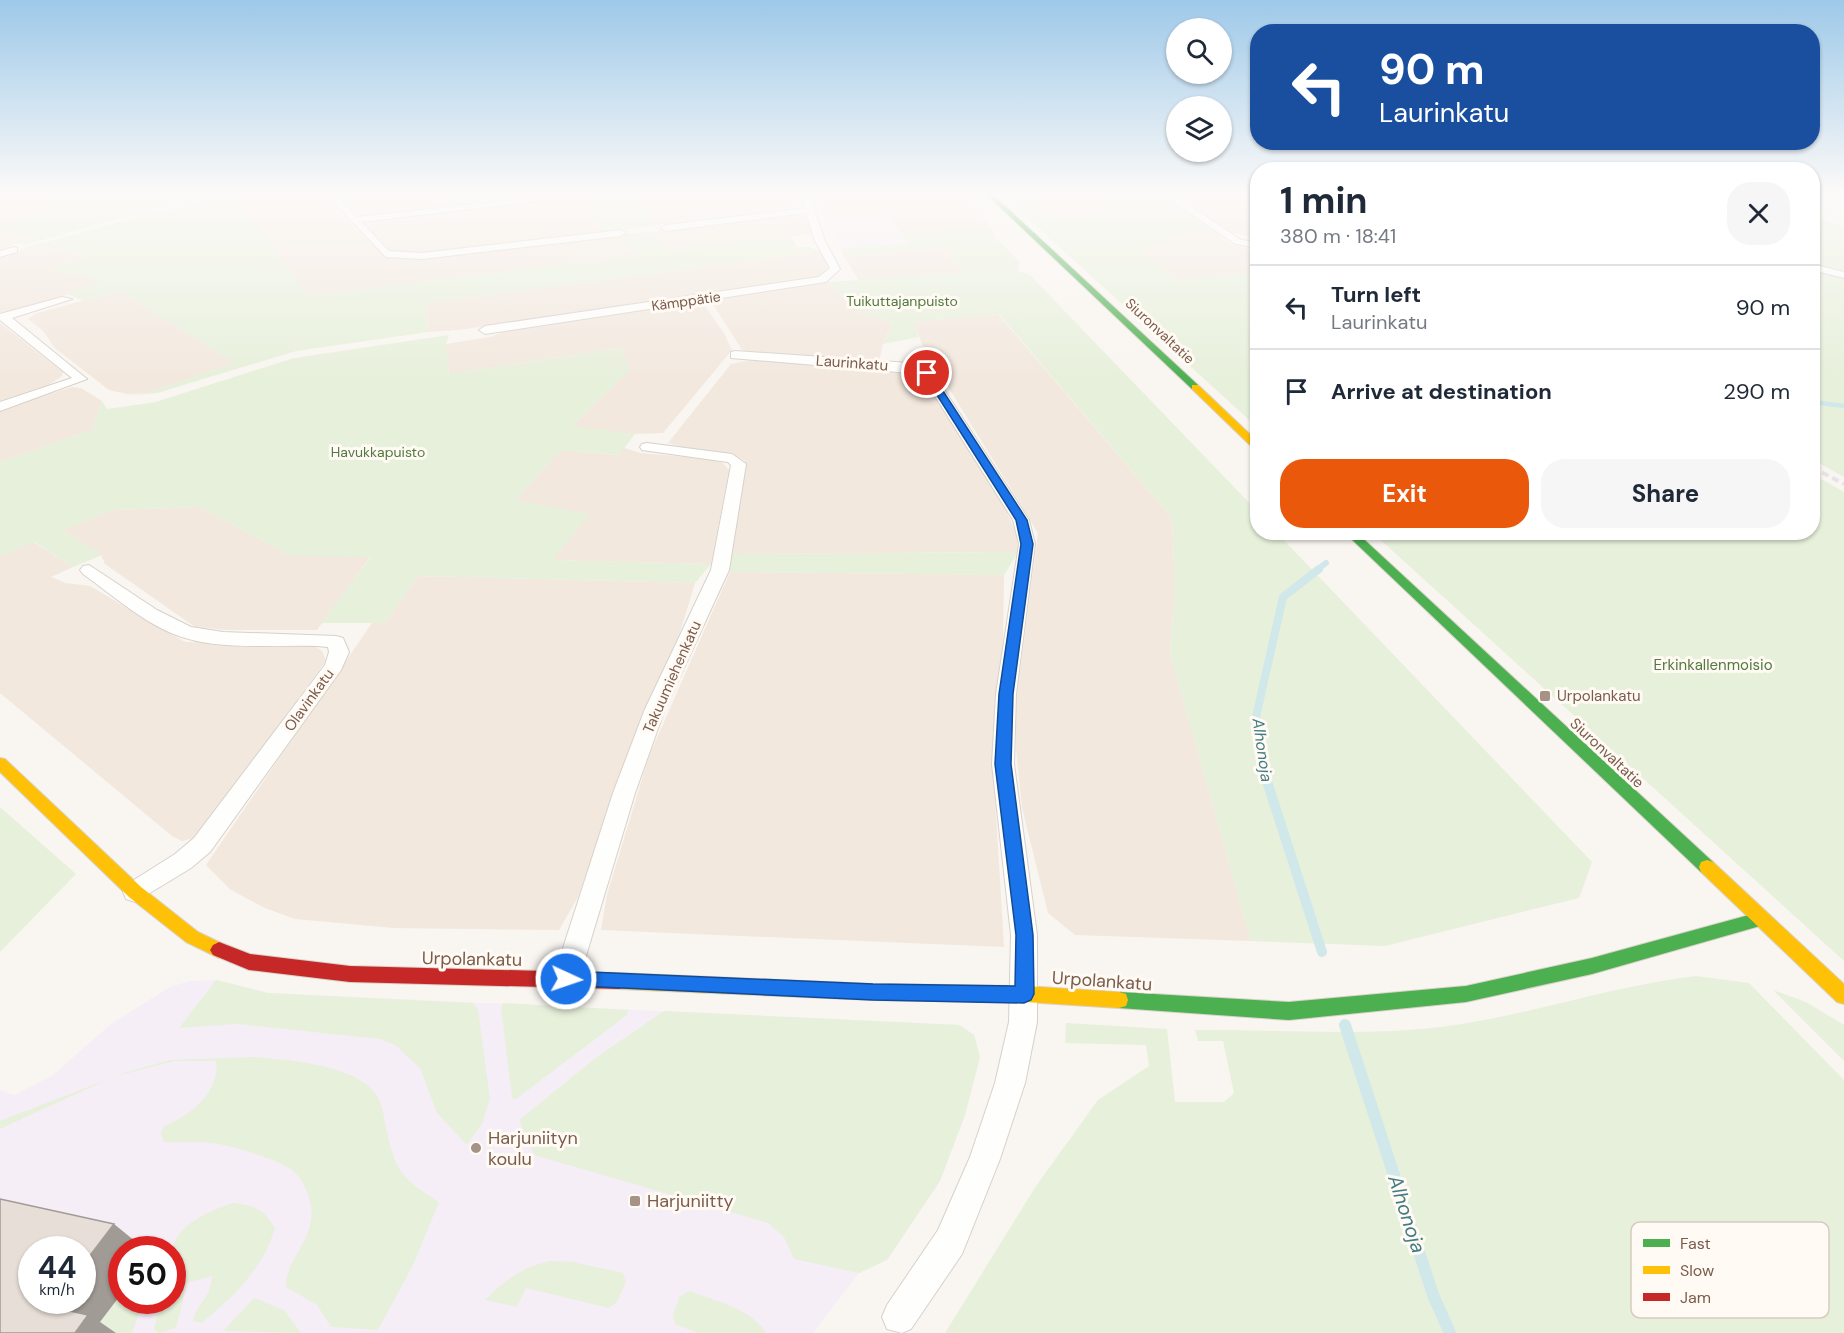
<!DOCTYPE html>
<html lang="en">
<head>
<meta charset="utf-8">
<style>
  :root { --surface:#fff; --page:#f6f6f7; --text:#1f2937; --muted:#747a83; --line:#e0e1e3; --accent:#ea580c }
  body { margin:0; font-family:"DM Sans",sans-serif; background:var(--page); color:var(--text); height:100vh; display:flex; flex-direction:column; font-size:22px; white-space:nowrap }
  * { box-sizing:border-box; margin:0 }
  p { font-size:20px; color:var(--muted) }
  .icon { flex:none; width:33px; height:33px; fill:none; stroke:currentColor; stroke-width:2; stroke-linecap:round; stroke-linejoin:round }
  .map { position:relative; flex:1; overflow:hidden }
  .panel { position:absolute; left:1250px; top:162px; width:570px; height:378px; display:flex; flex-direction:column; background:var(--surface); border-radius:24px; box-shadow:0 2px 4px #0004 }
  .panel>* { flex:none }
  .hud { position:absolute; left:1250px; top:24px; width:570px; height:126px; border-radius:24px; box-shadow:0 2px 4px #0004; background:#1a4fa0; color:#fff; overflow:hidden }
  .buttons { position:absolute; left:1166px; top:18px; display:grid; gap:12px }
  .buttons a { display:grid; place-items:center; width:66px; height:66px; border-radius:50%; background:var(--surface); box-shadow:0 2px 4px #0004; font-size:30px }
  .speed { position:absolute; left:18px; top:1236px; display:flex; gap:12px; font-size:30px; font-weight:700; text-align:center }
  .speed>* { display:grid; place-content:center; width:78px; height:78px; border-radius:50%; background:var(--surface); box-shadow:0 2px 4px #0004; line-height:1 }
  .speed small { font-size:15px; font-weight:400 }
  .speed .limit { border:9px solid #d22; background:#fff; color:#111 }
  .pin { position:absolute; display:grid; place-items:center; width:51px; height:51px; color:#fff; margin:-26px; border:3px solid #fff; border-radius:50%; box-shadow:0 2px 6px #0007 }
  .me { position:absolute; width:66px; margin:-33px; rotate:93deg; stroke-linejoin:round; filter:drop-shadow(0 0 4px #0008) }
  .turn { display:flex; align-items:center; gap:21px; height:126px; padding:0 30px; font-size:27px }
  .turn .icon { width:78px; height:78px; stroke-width:2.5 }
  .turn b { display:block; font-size:42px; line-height:51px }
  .round { display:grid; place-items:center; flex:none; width:63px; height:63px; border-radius:24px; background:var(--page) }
  .headline { display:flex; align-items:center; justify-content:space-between; height:102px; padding:0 30px }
  h1 { font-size:36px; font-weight:700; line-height:45px }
  .primary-button { display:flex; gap:12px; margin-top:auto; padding:12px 30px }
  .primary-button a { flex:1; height:69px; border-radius:24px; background:var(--accent); color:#fff; font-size:24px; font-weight:700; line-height:69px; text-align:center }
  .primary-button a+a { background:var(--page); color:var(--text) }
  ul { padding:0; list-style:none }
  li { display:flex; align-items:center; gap:18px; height:84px; padding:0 30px; border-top:2px solid var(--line) }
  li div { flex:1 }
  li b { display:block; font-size:22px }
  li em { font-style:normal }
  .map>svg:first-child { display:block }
  .residential { fill:#f2e8de }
  .education { fill:#f6eef6; fill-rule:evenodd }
  .green { fill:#e7f0db }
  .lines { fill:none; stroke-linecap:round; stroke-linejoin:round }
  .stream-far4 { stroke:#d0e8ea; stroke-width:4.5 }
  .stream-far3 { stroke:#d0e8ea; stroke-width:6 }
  .stream-far2 { stroke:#d0e8ea; stroke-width:8 }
  .stream-far1 { stroke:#d0e8ea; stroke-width:10 }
  .stream { stroke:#d0e8ea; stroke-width:12 }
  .street-casing { stroke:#d7d1cb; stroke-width:2 }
  .fast-casing { stroke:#d9d2cb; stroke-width:2 }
  .slow-casing { stroke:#d9d2cb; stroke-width:2 }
  .jam-casing { stroke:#d9d2cb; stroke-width:2 }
  .street { fill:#fefefd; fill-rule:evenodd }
  .fast { fill:#4caf50; fill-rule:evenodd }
  .slow { fill:#ffc107; fill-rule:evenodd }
  .jam { fill:#c62828; fill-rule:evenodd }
  .rail { stroke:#e6e3e7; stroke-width:4; stroke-dasharray:7 4.5; stroke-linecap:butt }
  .shaded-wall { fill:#a19b96 }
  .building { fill:#e6ded7; stroke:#a19b96; stroke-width:1.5 }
  .route { fill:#1a73e8; stroke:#114b97; stroke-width:1.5 }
  .poi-dot { fill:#a69286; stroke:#fffaf3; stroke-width:2 }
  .labels { text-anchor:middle; stroke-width:6; stroke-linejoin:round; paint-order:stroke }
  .far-street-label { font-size:14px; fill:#7a5c4d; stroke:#fffaf3 }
  .far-park-label { font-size:14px; fill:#537a41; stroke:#fffaf3 }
  .street-label { font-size:15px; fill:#7a5c4d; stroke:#fffaf3 }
  .park-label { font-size:15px; fill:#537a41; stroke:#fffaf3 }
  .poi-label { font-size:15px; fill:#7a5c4d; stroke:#fffaf3; text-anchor:start }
  .water-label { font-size:16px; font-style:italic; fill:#437c86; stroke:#fffaf3 }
  .near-street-label { font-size:18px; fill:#7a5c4d; stroke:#fffaf3 }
  .near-poi-label { font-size:18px; fill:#7a5c4d; stroke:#fffaf3; text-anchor:start }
  .near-water-label { font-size:20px; font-style:italic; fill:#437c86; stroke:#fffaf3 }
  .key { fill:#fffaf3; stroke:#d7cbc1; stroke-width:1.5 }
  .key-label { font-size:16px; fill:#7a5c4d }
</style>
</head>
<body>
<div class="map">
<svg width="1844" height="1333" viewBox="0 0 1844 1333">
  <rect width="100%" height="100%" fill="#f9f5f0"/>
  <path class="residential" d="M 276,192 L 321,192 L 370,243 L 391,258 L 417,258 L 622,234 L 634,256 L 307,296 L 235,198 Z
    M 331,192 L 584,192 L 585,194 L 370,217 L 357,215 Z
    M 640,192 L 790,192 L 795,207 L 655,225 Z
    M 817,192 L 958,192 L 992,228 L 904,236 L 886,215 L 827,218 Z
    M 1025,192 L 1157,192 L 1165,198 L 1111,201 L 1094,216 L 1054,218 Z
    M 1170,192 L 1233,192 L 1257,206 L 1257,238 L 1232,233 Z
    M 590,196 L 594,214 L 604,233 L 419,255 L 391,251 L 362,222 Z
    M 7,200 L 66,203 L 0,226 L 0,201 Z
    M 792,214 L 806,216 L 813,234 L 667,252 L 657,230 Z
    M 1210,229 L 1233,246 L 1246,248 L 1257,255 L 1257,273 L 1177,280 L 1143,253 L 1168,233 Z
    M 0,230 L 36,236 L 0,250 Z
    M 35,245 L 93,255 L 53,269 L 105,280 L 67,293 L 70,294 L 0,316 L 0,256 Z
    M 945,248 L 965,273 L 859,281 L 844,256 Z
    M 820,251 L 829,271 L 820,279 L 459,330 L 428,332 L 426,303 Z
    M 829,282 L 859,312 L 893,324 L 883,343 L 879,362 L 750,352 L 742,350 L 714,306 L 720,299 Z
    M 120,291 L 236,363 L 145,393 L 127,394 L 109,390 L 55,348 L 43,331 L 28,319 L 37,313 Z
    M 697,302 L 703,303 L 724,333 L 732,350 L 663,433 L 635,434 L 571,427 L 630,370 L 620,348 L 449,374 L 446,344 L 490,337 L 513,328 Z
    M 998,314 L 1172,518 L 1175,590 L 1170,653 L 1251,941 L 1075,935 L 1048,913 L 1022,808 L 1016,748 L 1016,703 L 1038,533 L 923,346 L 913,322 Z
    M 0,323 L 63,372 L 62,376 L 47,386 L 0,403 Z
    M 755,359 L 919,375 L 931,387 L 1006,510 L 1017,536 L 1018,552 L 732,554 L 745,461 L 733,454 L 691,450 L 668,443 L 731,364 Z
    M 72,387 L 81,388 L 102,401 L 92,430 L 0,462 L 0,410 Z
    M 624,448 L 641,453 L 709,459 L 723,463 L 729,470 L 711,564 L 552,560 L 515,500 L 561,450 L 618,455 Z
    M 200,507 L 291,556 L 371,556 L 317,630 L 226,630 L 195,627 L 105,564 L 101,555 L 63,530 L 113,510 Z
    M 34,542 L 73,567 L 51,577 L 66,583 L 90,586 L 185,642 L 313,645 L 322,651 L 326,661 L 197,837 L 182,841 L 172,836 L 0,693 L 0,556 Z
    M 730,572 L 1004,575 L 1003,641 L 994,705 L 993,765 L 1004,947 L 601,930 L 607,895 L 649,756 Z
    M 418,576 L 695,583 L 677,642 L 644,711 L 578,897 L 559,930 L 394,928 L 295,919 L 265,908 L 231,890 L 206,865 L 372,623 L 385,623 Z"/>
  <path class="education" d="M 886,215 L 909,244 L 841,249 L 827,218 Z
    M 216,980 L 268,993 L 959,1025 L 974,1035 L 980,1057 L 965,1115 L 940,1181 L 887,1260 L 859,1273 L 813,1333 L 0,1333 L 0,1090 L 15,1095 L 53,1075 L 111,1024 L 170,987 L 190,981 ZM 32,1250 L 82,1250 L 82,1300 L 32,1300 ZM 122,1250 L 172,1250 L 172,1300 L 122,1300 Z"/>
  <path class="green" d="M 0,192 L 232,192 L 153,209 L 27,244 L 16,242 L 35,236 L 0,230 L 0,226 L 64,204 L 0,201 Z
    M 250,192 L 276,192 L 236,199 L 308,296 L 634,256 L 622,234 L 658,232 L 668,252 L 791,236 L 797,247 L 808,247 L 820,251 L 426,303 L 428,332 L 296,351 L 157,393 L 121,396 L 145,393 L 235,363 L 120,291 L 83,301 L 66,293 L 104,280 L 51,269 L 91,255 L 35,245 L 160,211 Z
    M 640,192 L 655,225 L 604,233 L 594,214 L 590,196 Z
    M 999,192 L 1025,192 L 1054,218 L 1094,216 L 1111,201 L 1165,198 L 1210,229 L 1168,233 L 1144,253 L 1177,280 L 1257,273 L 1257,427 Z
    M 1812,216 L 1844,226 L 1844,272 L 1812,264 Z
    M 992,228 L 994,236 L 1020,262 L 1018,271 L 1030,275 L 1257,511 L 1257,532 L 1277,533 L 1592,862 L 1579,898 L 1385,946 L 1251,941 L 1170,653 L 1175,590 L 1172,518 L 999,314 L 914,322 L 918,337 L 883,344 L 893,324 L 859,312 L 829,282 L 965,273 L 945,248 L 844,256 L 841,249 L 908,244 L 904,236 Z
    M 1812,270 L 1844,279 L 1844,477 L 1812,459 Z
    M 449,335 L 446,344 L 449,374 L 620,348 L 630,370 L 572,426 L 635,434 L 619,455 L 561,450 L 515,500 L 589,514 L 553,560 L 711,564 L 695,583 L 418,576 L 385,623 L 321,623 L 371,557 L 291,556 L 200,507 L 113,510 L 63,530 L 102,555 L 73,567 L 35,542 L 0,556 L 0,462 L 92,430 L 102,401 L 107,409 L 156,402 L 294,358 Z
    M 1812,474 L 1844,492 L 1844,961 L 1373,533 L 1812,532 Z
    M 1018,552 L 1004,575 L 730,572 L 732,554 Z
    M 0,807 L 76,874 L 0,952 Z
    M 1696,976 L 1749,983 L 1844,1080 L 1844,1333 L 945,1333 L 1036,1186 L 1098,1100 L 1149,1066 L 1146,1045 L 1065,1043 L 1066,1023 L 1167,1029 L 1175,1102 L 1224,1102 L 1234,1093 L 1223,1041 L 1198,1041 L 1195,1030 C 1287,1029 1382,1039 1473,1022 C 1548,1009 1620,985 1696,976 Z
    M 216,980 L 268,993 L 472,1003 L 478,1009 L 490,1099 L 482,1124 L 467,1145 L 437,1113 L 420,1068 L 395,1045 L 380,1039 L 238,1024 L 179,1028 Z
    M 1773,990 L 1806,1002 L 1844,1025 L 1844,1061 Z
    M 503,1003 L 628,1010 L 627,1015 L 516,1099 L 512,1098 L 501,1008 Z
    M 664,1011 L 959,1025 L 974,1035 L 980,1057 L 965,1115 L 940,1181 L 887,1260 L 859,1273 L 794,1259 L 784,1237 L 768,1223 L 534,1155 L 519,1120 L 597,1057 Z
    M 254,1057 C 287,1060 353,1064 375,1093 C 381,1100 384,1114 385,1123 C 395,1170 398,1176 439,1202 L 413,1265 L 378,1330 L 331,1327 L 317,1305 L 286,1287 C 285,1263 308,1245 311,1220 C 314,1205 305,1180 292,1170 C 276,1159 238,1148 219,1144 C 201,1141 182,1143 164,1142 L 161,1133 L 164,1126 C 189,1117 221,1091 216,1061 L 174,1061 L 113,1077 L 0,1129 L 0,1121 L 124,1073 L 170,1060 Z
    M 232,1203 C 254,1205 264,1209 275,1228 C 263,1270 233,1296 202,1323 L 193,1321 C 198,1301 210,1300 212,1276 L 187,1283 L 176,1328 L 159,1333 L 154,1329 L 160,1301 L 172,1300 C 172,1285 169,1264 172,1250 C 177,1223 211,1211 232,1203 Z
    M 549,1261 L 573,1262 L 623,1273 L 626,1282 L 617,1302 L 609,1308 L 526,1288 L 517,1307 L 485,1300 C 505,1280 521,1268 549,1261 Z
    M 690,1291 C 715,1301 752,1309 766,1333 L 697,1333 L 675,1324 L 673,1314 L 680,1296 Z
    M 121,1293 L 122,1300 L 144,1301 L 132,1333 L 93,1333 Z
    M 254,1298 L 284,1310 L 301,1333 L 223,1331 Z"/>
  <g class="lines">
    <path class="stream-far4" d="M 1812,402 L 1844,406"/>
    <path class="stream-far3" d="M 1317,570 L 1326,563"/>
    <path class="stream-far2" d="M 1262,768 L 1256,717 L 1283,597 L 1319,569"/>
    <path class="stream-far1" d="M 1262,766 L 1322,952"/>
    <path class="stream" d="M 1345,1025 L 1433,1295 L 1450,1333"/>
    <defs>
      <path id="street" d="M 324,192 L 333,192 L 356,217 L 577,193 L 581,196 L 361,222 L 389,251 L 422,253 L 621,230 L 626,233 L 621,236 L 422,259 L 386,257 Z
        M 800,192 L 808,192 L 825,241 L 840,269 L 826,282 L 485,334 L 479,330 L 485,326 L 819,277 L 830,268 L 815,241 L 806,213 L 666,231 L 661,228 L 666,225 L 805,208 Z
        M 1159,192 L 1169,192 L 1241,240 L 1257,242 L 1257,248 L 1235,244 Z
        M 14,247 L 17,248 L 17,252 L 0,257 L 0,251 Z
        M 1812,264 L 1844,272 L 1844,278 L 1812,270 Z
        M 62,297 L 72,299 L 12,318 L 87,379 L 0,411 L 0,402 L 72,378 L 0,320 L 0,314 Z
        M 735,351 L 910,363 L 930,368 L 1029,520 L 1035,544 L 1016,694 L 1014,764 L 1037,935 L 1037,1022 L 1025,1083 L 1000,1159 L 962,1254 L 911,1329 L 902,1333 L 887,1329 L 882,1317 L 887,1305 L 938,1230 L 970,1157 L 995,1083 L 1009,1022 L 1011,935 L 992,764 L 996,694 L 1019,544 L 1013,520 L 921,374 L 731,358 L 731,352 Z
        M 647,443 L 732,454 L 746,464 L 729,570 L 665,709 L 635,793 L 579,979 L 575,987 L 566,991 L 557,987 L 553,979 L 613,793 L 645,709 L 711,570 L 731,465 L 728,462 L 642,450 L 640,447 L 642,444 Z
        M 89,565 L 157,610 L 191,627 L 223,632 L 336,636 L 343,638 L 349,652 L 341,670 L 210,852 L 191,868 L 135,902 L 126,899 L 123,892 L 126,885 L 175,854 L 194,838 L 325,665 L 329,652 L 328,647 L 317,646 C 270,644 216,652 171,633 C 139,619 111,594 83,574 L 80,570 L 83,566 Z"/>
      <path id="fast" d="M 984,192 L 990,192 L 1198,385 L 1198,389 L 1192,389 Z
        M 1344,532 L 1356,532 L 1713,862 L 1715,867 L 1713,872 L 1707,874 L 1701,872 Z
        M 1760,912 L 1766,914 L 1769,919 L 1766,924 L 1760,926 L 1592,974 L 1466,1002 L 1289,1020 L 1119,1008 L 1112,1006 L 1110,1000 L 1112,994 L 1119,992 L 1289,1002 L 1466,986 L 1592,958 Z"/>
      <path id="slow" d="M 1192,385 L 1198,385 L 1257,441 L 1257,449 L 1253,448 L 1192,389 Z
        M 0,758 L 5,759 L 141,887 L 198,932 L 225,945 L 228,950 L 225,955 L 219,958 L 186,942 L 129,897 L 0,772 Z
        M 1707,860 L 1713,862 L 1844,984 L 1844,1004 L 1837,1002 L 1701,872 L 1699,867 L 1701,862 Z
        M 619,973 L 873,984 L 1025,986 L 1119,992 L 1126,994 L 1128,1000 L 1126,1006 L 1119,1008 L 1025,1002 L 873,1000 L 619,989 L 612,987 L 610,981 L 612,975 Z"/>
      <path id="jam" d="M 219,942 L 250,954 L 350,966 L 619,973 L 626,975 L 628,981 L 626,987 L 619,989 L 350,982 L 249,970 L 213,955 L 210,950 L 213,945 Z"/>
    </defs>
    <use href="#street" class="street-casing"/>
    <use href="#fast" class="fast-casing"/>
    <use href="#slow" class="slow-casing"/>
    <use href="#jam" class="jam-casing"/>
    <use href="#street" class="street"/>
    <use href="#fast" class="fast"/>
    <use href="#slow" class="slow"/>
    <use href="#jam" class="jam"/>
    <path class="rail" d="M 1812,467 L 1844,484"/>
  </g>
  <path class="shaded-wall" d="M 114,1224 L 146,1250 L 122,1250 L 122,1293 L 100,1322 L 116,1333 L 75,1333 L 52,1307 L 57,1300 L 82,1300 L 82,1266 Z"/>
  <path class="building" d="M 0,1199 L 114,1224 L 82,1266 L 82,1250 L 32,1250 L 32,1300 L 57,1300 L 52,1307 L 88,1315 L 75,1333 L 0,1333 Z"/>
  <linearGradient id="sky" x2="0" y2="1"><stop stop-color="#9ec9e9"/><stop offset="0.51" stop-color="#fcfaf8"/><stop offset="1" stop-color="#fcfaf8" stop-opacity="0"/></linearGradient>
  <rect width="1844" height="379" fill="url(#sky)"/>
  <path class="route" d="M 924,371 L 930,371 L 1027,520 L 1033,544 L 1013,694 L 1011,764 L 1033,935 L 1034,994 L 1031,1000 L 1024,1003 L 873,1000 L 560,985 L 557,979 L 560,973 L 566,971 L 873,984 L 1015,986 L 1016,935 L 995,764 L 999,694 L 1021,544 L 1016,520 L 923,373 Z"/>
  <g class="poi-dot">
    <rect x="1539" y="690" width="12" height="12" rx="3"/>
    <circle cx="476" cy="1148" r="6"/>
    <rect x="629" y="1195" width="12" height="12" rx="3"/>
  </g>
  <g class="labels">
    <g class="far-street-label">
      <text transform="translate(686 301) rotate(-8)" y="5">Kämppätie</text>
      <text transform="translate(1160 331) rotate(43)" y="5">Siuronvaltatie</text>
    </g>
    <g class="far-park-label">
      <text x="902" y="306">Tuikuttajanpuisto</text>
      <text x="378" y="457">Havukkapuisto</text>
    </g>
    <g class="street-label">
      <text transform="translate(852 363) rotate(4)" y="5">Laurinkatu</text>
      <text transform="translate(672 677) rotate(-66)" y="5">Takuumiehenkatu</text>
      <text transform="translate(309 700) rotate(-54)" y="5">Olavinkatu</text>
      <text transform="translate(1607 753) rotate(43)" y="5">Siuronvaltatie</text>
    </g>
    <g class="park-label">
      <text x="1713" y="670">Erkinkallenmoisio</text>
    </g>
    <g class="poi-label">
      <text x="1557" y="701">Urpolankatu</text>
    </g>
    <g class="water-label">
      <text transform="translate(1263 750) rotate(82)" y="6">Alhonoja</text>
    </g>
    <g class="near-street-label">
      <text transform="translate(472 959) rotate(1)" y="6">Urpolankatu</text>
      <text transform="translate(1102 981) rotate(4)" y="6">Urpolankatu</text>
    </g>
    <g class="near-poi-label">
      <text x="488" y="1144">Harjuniityn<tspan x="488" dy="21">koulu</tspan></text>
      <text x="647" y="1207">Harjuniitty</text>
    </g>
    <g class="near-water-label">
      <text transform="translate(1407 1214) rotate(72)" y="7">Alhonoja</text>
    </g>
  </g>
  <rect x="1631" y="1222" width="198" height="96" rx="9" class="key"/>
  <rect x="1643" y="1239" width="27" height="8" fill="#4caf50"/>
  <rect x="1643" y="1266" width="27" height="8" fill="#ffc107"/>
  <rect x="1643" y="1293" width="27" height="8" fill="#c62828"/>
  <g class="key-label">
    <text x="1680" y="1249">Fast</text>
    <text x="1680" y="1276">Slow</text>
    <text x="1680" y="1303">Jam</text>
  </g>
</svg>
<div class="buttons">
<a><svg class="icon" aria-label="search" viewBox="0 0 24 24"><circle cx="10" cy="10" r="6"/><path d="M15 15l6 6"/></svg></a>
<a><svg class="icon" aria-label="layers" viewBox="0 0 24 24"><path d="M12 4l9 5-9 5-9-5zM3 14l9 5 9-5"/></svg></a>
</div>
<div class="speed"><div>44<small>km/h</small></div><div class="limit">50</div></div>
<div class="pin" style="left:927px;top:373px;background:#d93025"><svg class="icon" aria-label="arrive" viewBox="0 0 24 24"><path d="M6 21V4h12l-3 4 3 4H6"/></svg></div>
<svg class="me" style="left:566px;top:979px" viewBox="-20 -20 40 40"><circle r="17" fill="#1a73e8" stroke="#fff" stroke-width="3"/><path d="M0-11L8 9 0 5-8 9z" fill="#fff"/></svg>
<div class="hud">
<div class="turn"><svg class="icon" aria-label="left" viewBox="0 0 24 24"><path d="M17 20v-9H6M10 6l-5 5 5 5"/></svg><div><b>90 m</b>Laurinkatu</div></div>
</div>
<section class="panel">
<div class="headline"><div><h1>1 min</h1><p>380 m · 18:41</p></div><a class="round"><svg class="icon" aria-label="close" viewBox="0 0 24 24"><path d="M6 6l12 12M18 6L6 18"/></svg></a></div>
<ul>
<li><svg class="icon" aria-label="left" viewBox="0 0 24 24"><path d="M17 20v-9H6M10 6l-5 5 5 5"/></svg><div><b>Turn left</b><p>Laurinkatu</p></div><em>90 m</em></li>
<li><svg class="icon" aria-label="arrive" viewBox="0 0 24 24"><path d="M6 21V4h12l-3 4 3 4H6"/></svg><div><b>Arrive at destination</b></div><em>290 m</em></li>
</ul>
<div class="primary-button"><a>Exit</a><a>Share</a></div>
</section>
</div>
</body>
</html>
